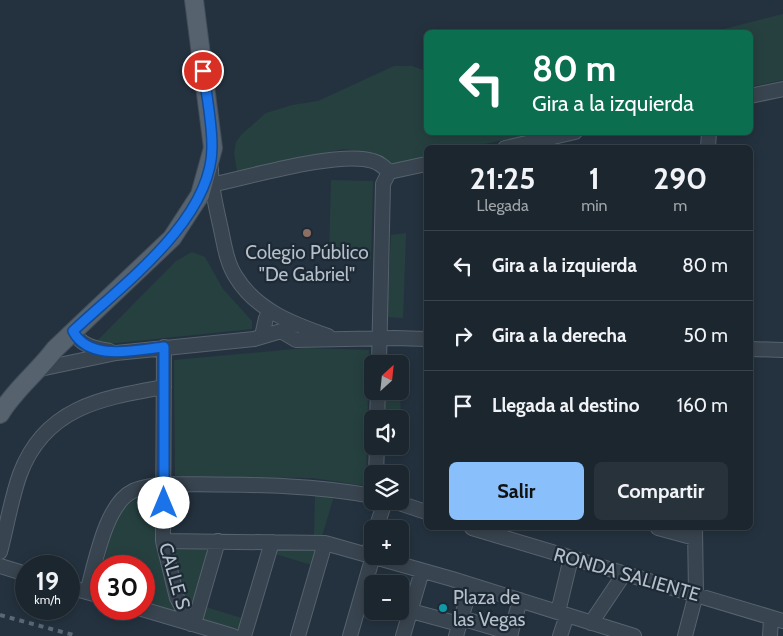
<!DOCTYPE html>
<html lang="es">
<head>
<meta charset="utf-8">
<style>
  :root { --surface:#1b262f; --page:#28323b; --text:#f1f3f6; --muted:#a0a5aa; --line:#39434b; --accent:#89c0fb }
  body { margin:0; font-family:Cabin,sans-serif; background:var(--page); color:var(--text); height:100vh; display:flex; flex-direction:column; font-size:19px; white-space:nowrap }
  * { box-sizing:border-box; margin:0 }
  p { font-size:16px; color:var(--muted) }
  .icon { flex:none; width:28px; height:28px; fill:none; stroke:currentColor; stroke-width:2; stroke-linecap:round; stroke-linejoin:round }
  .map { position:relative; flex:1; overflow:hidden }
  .sheet { position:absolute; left:424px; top:145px; width:329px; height:385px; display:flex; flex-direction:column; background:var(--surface); border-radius:8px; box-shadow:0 2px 12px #0003,0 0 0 1px var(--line) }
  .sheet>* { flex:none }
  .hud { position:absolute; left:424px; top:30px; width:329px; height:105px; border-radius:8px; box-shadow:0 2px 12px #0003,0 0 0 1px var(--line); background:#0b6e4f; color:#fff; overflow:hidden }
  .needle { width:32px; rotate:27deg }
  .controls { position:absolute; left:364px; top:355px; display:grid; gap:10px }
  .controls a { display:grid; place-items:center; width:45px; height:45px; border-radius:8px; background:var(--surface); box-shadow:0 2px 12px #0003,0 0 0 1px var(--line); font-size:25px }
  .speed { position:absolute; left:15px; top:555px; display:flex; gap:10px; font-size:25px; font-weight:700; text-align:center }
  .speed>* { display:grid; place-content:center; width:65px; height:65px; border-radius:50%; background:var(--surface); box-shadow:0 2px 12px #0003,0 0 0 1px var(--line); line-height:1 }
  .speed small { font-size:12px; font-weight:400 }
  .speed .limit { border:8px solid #d22; background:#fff; color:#111 }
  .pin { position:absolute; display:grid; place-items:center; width:42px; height:42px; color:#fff; margin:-21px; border:2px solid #fff; border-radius:50%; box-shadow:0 1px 5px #0007 }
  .me { position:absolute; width:55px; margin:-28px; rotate:0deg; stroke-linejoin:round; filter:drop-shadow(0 0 4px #0008) }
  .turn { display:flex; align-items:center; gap:18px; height:105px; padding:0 25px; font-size:22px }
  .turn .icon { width:65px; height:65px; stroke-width:2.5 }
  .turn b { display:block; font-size:35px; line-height:42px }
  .eta { display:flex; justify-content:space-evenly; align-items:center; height:85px; text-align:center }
  .eta b { font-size:30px; font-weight:800; line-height:35px }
  .primary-button { display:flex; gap:10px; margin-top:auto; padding:10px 25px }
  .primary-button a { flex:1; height:58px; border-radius:8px; background:var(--accent); color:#111; font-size:20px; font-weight:800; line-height:58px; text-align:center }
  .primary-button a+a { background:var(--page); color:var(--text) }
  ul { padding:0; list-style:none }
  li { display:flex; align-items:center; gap:15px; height:70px; padding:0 25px; border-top:1px solid var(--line) }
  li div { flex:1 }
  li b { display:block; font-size:19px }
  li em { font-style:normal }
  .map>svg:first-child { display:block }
  .green { fill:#264040 }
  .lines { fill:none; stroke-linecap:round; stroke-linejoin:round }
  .minor-casing { stroke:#56626d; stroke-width:16 }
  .major-casing { stroke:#414d58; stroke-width:20 }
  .minor { stroke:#38444f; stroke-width:14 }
  .major { stroke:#56636f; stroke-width:18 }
  .rail { stroke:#5a6876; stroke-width:4; stroke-dasharray:5 5; stroke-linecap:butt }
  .route-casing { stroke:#114b97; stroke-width:12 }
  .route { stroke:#1a73e8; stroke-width:9 }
  .education-dot { fill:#8d6e63; stroke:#1d2934; stroke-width:2 }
  .culture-dot { fill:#0f9aa8; stroke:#1d2934; stroke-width:2 }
  .labels { text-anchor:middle; stroke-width:4.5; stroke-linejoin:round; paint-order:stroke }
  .poi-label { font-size:19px; fill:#b4bfca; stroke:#1d2934 }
  .street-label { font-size:19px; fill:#b4bfca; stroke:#1d2934 }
</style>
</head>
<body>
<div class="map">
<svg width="783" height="636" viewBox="0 0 783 636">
  <rect width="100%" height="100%" fill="#24323f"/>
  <path class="green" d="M 783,14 L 783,80 L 750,87 L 750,32 L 712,32 Z
    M 394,66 L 412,66 L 426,71 L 426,132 L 537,133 L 470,147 L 426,148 L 426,157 C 414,160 399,166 386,162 C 371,158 360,150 344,149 L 237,171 L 234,153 L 236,142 L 241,135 L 266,113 L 292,105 L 318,101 Z
    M 331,180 L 373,181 L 371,259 L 329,258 Z
    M 406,233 L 403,318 L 387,317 L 391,235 Z
    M 192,252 L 205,257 L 223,289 L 252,321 L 252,329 L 97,345 L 95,343 L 176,261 Z
    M 306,348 L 369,350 L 366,486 L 313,478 L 175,476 L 174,360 Z
    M 386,359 L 401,359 L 400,443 L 400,419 L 384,419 L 385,391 L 400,391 L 400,364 L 386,364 Z
    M 155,494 C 154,539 159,568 175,611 L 144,602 L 144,566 L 103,566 C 112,534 114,498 155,494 Z
    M 315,496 L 334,496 L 322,536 L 314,535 Z
    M 176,546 L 206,548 L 207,552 L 191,611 L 182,591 L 172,552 Z
    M 274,547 L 316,549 L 316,551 L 312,565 L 272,553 Z
    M 206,607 L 245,619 L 242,630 L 203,619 Z"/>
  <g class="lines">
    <defs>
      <path id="minor" d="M 750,96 L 783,89
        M 505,148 L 575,132
        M 708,148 L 709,132
        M 211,169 C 211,188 216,206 220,225 C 224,242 226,262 236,277 C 256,310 293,324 328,336
        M 389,172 L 426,164
        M 211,185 C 249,177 340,150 373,161 C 380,163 384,167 389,172
        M 73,331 C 81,346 94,348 110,351
        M 262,336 L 266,318
        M 164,347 L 163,541 L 177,598 L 191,624 L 196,617 L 218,541
        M 750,349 L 783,350
        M 379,364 L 383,184 L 389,172
        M 40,369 L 116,353 L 254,339 L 281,331 L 296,340 L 395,338 L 426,339
        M 377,419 L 378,391
        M 376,474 L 377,446
        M 393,501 L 426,512
        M 472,528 L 783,621
        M 658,528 L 695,538
        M 376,529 L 385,501
        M 163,541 L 325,543 L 452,579 L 634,636
        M 0,552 C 7,526 11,499 20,474 C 45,407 102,398 164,387
        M 368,555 L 372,541
        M 0,566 L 26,574
        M 69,587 L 101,596
        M 87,592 C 95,565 105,504 133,491 C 143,486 154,486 164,484 C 234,485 304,483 372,496
        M 142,609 L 233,636
        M 411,611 L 459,624
        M 558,612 L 571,558
        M 461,618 L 511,633
        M 591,623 L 624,574
        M 244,636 L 272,542
        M 298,636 L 325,543
        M 350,636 L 373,556
        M 403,636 L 422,571
        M 456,636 L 471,585
        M 510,636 L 520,600
        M 560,636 L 567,615
        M 685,636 L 696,594 L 695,528
        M 770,636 L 771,618"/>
      <path id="major" d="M 0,414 C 15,389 38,372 55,349 L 172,238 L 200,195 L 213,148 L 194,0"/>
    </defs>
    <use href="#minor" class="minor-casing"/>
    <use href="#major" class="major-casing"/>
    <use href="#minor" class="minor"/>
    <use href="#major" class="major"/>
    <path class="rail" d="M 0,615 L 77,636"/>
  </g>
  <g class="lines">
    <defs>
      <path id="route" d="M 164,503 L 164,347 C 136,350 89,362 73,331 C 122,285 212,220 212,147 C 212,122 207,96 203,71"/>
    </defs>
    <use href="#route" class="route-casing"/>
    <use href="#route" class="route"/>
  </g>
  <circle class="education-dot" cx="307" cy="233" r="5"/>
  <circle class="culture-dot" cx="443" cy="608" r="5"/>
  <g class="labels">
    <g class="poi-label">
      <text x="307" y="259">Colegio Público<tspan x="307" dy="22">"De Gabriel"</tspan></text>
      <text x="453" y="604" text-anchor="start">Plaza de<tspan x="453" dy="22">las Vegas</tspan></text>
    </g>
    <g class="street-label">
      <text transform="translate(627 574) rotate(16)" y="7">RONDA SALIENTE</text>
      <text transform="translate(175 576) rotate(74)" y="7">CALLE S</text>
    </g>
  </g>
</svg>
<div class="controls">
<a><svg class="needle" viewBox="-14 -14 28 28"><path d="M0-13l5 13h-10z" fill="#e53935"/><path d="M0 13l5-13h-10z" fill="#a0a5aa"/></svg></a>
<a><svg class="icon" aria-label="sound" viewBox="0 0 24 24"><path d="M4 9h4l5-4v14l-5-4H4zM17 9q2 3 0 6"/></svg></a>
<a><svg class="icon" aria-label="layers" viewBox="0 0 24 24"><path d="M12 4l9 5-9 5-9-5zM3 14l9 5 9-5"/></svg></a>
<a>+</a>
<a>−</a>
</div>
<div class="speed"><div>19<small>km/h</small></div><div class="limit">30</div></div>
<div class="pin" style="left:203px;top:71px;background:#d93025"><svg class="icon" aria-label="arrive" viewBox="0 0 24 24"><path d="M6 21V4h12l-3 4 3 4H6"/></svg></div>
<svg class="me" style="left:164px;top:503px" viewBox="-20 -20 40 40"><circle r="19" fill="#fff"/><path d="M0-13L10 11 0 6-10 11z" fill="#1a73e8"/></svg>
<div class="hud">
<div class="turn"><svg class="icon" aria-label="left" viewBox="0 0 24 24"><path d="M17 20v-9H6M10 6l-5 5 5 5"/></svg><div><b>80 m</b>Gira a la izquierda</div></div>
</div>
<section class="sheet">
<div class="eta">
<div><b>21:25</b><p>Llegada</p></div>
<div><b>1</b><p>min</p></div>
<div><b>290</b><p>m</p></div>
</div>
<ul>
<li><svg class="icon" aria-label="left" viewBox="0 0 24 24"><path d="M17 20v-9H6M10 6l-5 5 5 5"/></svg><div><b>Gira a la izquierda</b></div><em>80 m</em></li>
<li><svg class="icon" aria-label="right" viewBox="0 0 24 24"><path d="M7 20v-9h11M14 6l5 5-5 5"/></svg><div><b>Gira a la derecha</b></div><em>50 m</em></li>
<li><svg class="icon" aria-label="arrive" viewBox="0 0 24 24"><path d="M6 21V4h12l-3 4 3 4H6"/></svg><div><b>Llegada al destino</b></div><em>160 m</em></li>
</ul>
<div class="primary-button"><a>Salir</a><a>Compartir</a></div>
</section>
</div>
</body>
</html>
